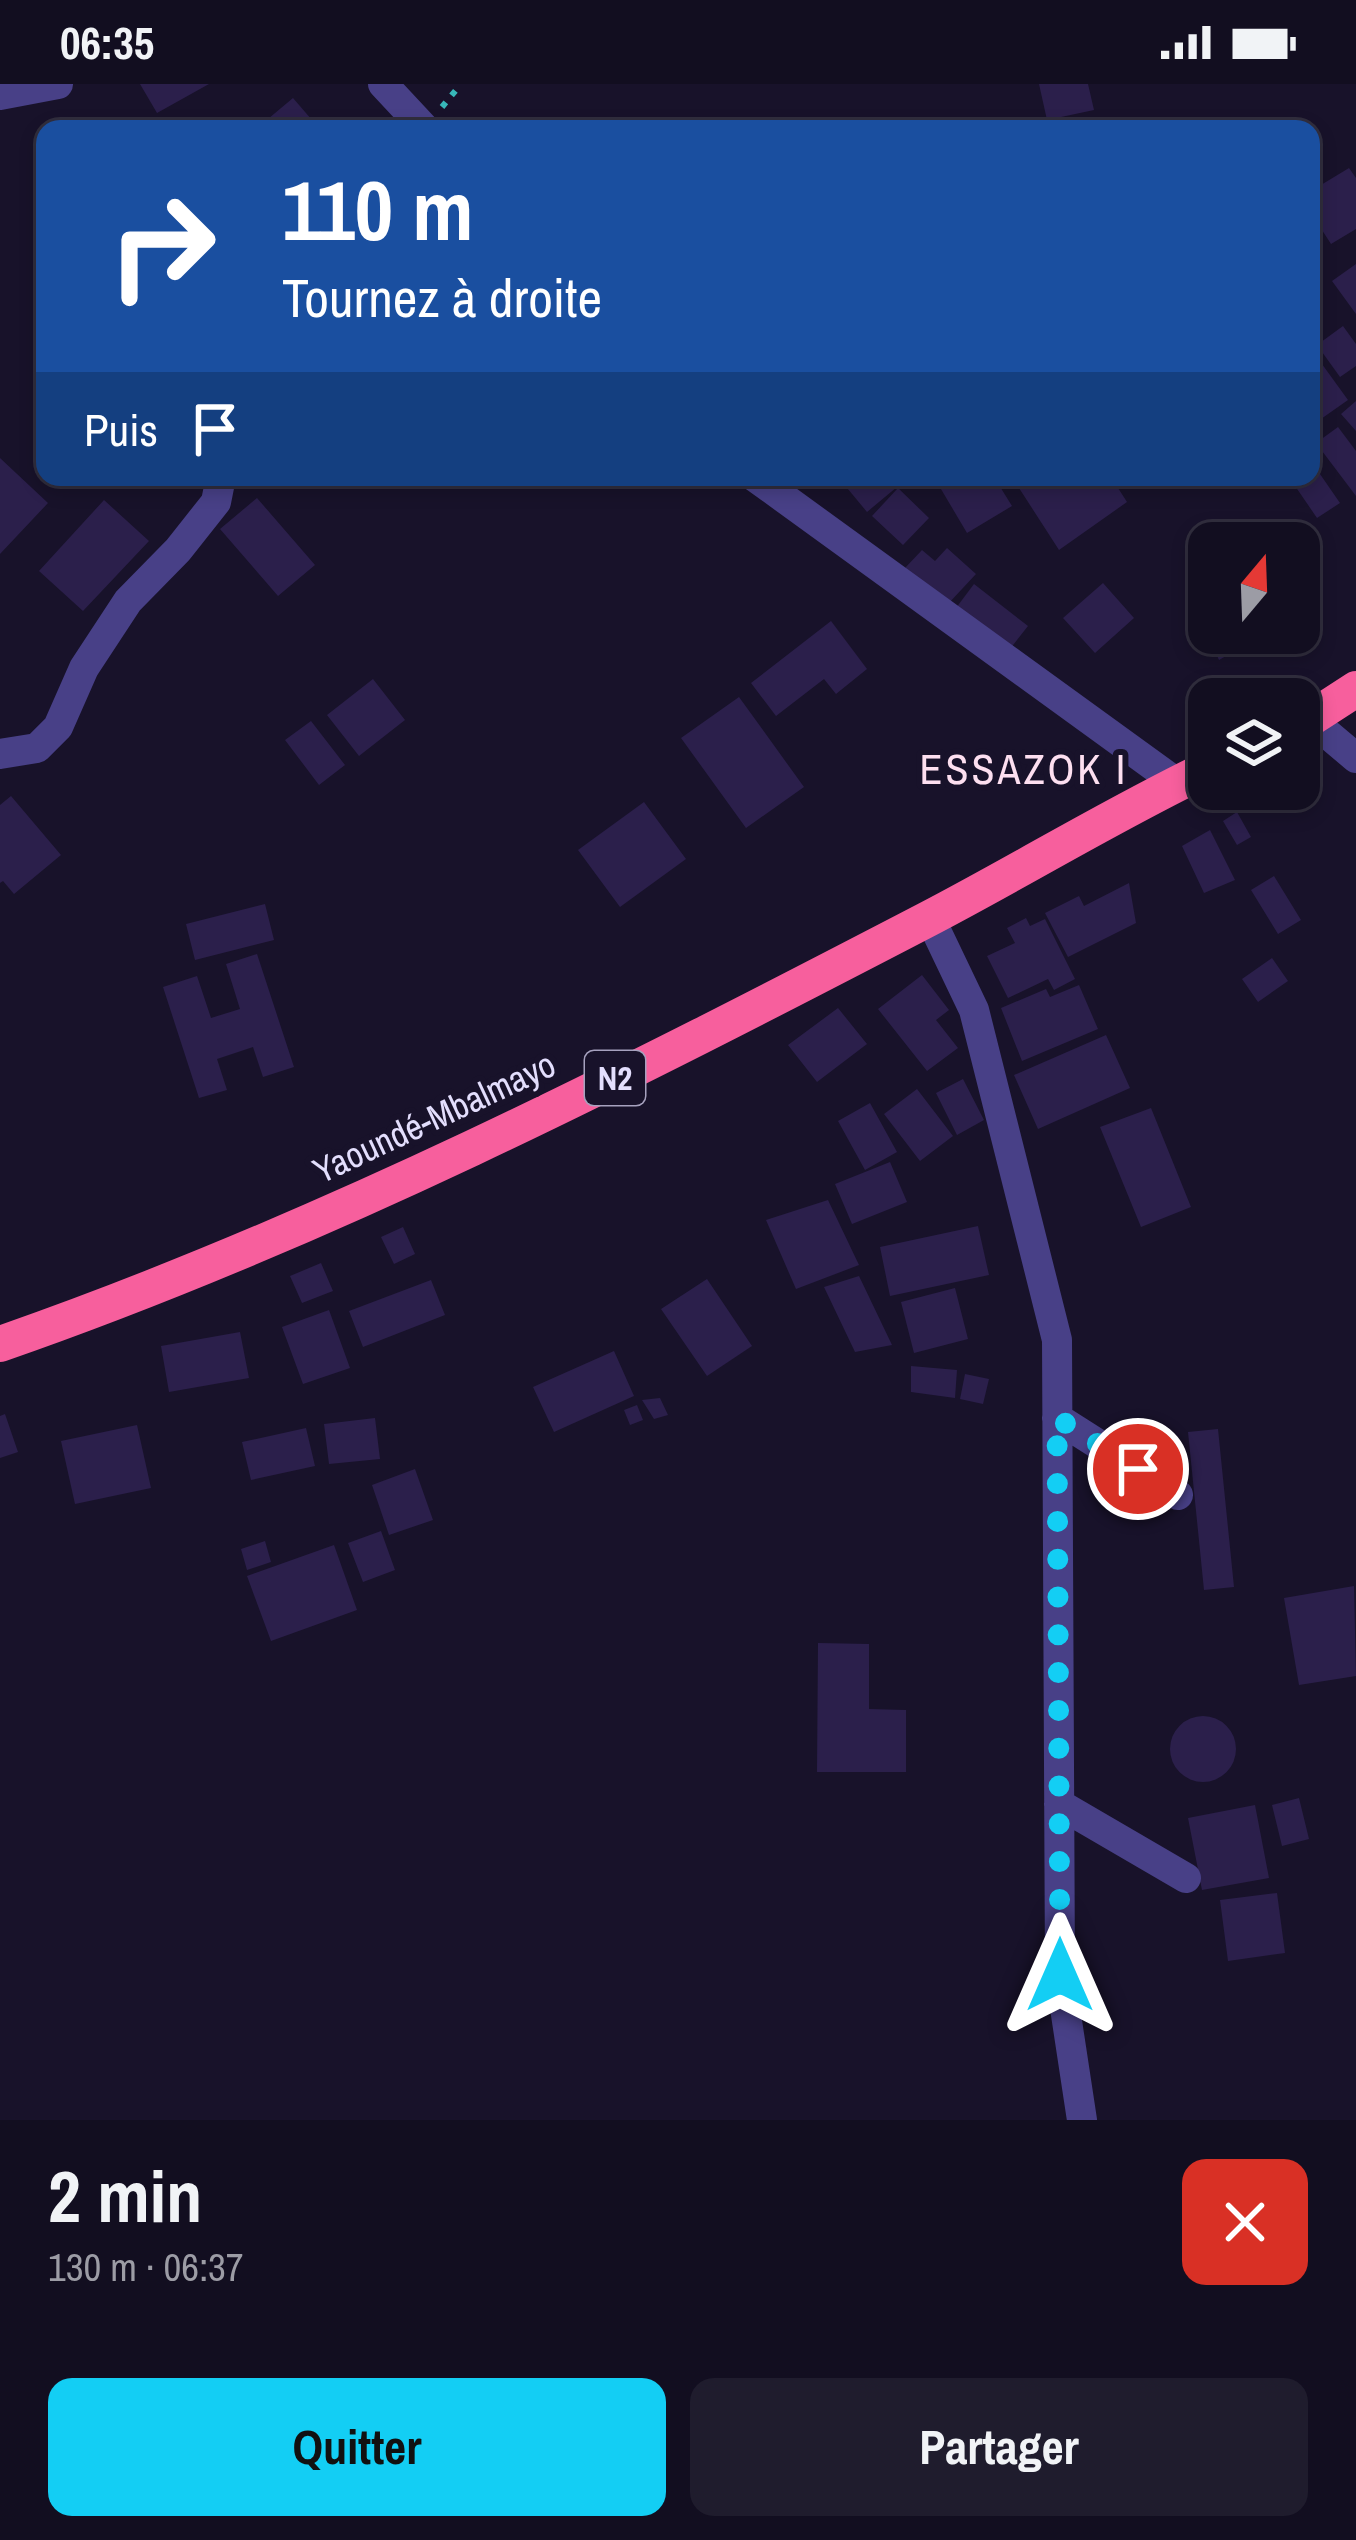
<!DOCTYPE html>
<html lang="fr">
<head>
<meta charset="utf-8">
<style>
  :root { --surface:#120e20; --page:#1f1c2d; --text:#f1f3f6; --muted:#9c9ca5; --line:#312e3e; --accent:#13cef4 }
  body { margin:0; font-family:"Archivo Narrow",sans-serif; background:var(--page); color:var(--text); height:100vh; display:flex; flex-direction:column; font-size:45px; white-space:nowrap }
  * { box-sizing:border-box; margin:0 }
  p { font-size:39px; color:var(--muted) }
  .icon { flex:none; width:66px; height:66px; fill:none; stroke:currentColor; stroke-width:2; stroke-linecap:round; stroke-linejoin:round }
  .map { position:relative; height:2036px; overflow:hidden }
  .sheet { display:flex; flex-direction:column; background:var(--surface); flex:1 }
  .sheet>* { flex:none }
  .banner { position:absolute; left:36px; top:36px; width:1284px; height:366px; border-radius:24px; box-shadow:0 6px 18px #0003,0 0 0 3px var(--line); background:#1a4fa0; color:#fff; overflow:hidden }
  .needle { width:78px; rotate:19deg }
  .tools { position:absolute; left:1188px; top:438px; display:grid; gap:24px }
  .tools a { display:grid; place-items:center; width:132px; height:132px; border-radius:24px; background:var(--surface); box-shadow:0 6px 18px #0003,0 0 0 3px var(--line); font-size:60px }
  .pin { position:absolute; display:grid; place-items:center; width:102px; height:102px; color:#fff; margin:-51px; border:6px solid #fff; border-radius:50%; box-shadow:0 3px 12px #0007 }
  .me { position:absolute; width:132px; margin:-66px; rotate:0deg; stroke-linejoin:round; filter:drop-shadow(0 0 9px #0008) }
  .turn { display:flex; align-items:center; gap:42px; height:252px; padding:0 48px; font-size:54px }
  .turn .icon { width:156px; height:156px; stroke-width:2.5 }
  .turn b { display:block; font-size:84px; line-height:102px }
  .then { display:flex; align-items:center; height:114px; padding:0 48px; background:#0003; gap:24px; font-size:45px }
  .round { display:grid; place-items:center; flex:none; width:126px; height:126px; border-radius:24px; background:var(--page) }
  .overview { display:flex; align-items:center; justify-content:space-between; height:204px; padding:0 48px }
  h1 { font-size:72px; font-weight:700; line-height:90px }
  .button { display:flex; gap:24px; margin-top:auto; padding:24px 48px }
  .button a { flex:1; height:138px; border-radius:24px; background:var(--accent); color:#111; font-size:48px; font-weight:700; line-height:138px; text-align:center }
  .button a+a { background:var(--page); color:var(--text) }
  .status { display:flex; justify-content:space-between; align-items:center; height:84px; padding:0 60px; background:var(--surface); direction:ltr }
  .status svg { height:33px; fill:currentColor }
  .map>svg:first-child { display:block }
  .building { fill:#2b1f4b }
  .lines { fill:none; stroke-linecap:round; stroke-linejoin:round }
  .path { stroke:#37b7b8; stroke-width:6; stroke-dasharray:6 9; stroke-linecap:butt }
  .minor { stroke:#484087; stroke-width:30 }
  .highway { stroke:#f75f9d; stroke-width:36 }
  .route { stroke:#13cef4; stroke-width:21; stroke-dasharray:0 37.8 }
  .labels { text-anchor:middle; stroke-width:12; stroke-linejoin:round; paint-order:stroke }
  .shield { fill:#18122a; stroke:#a6a1be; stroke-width:3 }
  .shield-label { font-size:33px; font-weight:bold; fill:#e3defd }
  .street-label { font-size:36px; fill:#e3defd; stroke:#18122a }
  .quarter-label { font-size:42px; letter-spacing:3px; fill:#fddff0; stroke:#18122a }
</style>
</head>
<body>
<div class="status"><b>06:35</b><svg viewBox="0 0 49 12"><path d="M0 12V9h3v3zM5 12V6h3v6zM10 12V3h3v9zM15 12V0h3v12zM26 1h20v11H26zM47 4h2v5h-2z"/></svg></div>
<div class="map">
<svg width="1356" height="2036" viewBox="0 0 1356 2036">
  <rect width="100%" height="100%" fill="#18122a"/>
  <path class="building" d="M 140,0 L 209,0 L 157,29 Z
    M 1039,0 L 1088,0 L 1094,26 L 1047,36 Z
    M 293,14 L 318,43 L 316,45 L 256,45 Z
    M 1349,84 L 1356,94 L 1356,145 L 1331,160 L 1311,129 L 1311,107 Z
    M 1356,180 L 1356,230 L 1332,197 Z
    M 1343,242 L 1356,260 L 1356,282 L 1340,293 L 1317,261 Z
    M 1314,269 L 1348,316 L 1311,342 L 1311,271 Z
    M 1356,317 L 1356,347 L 1341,330 Z
    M 1338,343 L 1356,367 L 1356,412 L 1316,359 Z
    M 0,374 L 48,419 L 0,470 Z
    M 1311,377 L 1340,419 L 1317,434 L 1291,396 L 1311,393 Z
    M 838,393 L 909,393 L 867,428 Z
    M 949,393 L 994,393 L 1012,422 L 967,449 L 938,400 Z
    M 1035,393 L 1111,393 L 1127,418 L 1059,466 L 1019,404 Z
    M 898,404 L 929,434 L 903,461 L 872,432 Z
    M 257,414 L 315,481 L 278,512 L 220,445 Z
    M 104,416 L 149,457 L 83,527 L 39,487 Z
    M 1269,439 L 1280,459 L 1232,459 Z
    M 947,464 L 976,490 L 948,520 L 905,484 L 922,466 L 935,477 Z
    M 1209,468 L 1209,502 L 1194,476 Z
    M 1103,499 L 1134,534 L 1095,569 L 1063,534 Z
    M 974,500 L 1028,542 L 1010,565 L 956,524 Z
    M 831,537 L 867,585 L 836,610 L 824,595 L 776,632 L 751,599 Z
    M 1207,549 L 1266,549 L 1219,576 Z
    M 373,595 L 405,636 L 359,672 L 327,631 Z
    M 739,613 L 804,703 L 746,744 L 681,654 Z
    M 311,637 L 345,681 L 319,701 L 285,656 Z
    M 11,712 L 61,771 L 14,810 L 3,797 L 0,799 L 0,721 Z
    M 644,718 L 686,775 L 620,823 L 578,766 Z
    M 1237,728 L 1251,753 L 1237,761 L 1223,737 Z
    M 1210,746 L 1235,796 L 1204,809 L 1182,762 Z
    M 1274,792 L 1301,836 L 1278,850 L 1251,806 Z
    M 1129,799 L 1136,839 L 1068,873 L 1045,829 L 1079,812 L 1084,822 Z
    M 265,820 L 274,856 L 195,876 L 186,840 Z
    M 1026,834 L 1030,842 L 1045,835 L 1075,895 L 1054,906 L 1048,895 L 1008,914 L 987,872 L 1015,859 L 1007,844 Z
    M 257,870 L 294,983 L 263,993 L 253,963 L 217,975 L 227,1006 L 199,1014 L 163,903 L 197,892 L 211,934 L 240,925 L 226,880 Z
    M 1272,874 L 1288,897 L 1258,918 L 1242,895 Z
    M 922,891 L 949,926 L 936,936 L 958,964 L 927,987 L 878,925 Z
    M 1079,901 L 1098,945 L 1022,977 L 1001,924 L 1046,905 L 1050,913 Z
    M 838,924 L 867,960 L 817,998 L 788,961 Z
    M 1106,951 L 1130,1004 L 1038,1045 L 1014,991 Z
    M 963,995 L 984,1036 L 957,1051 L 936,1009 Z
    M 917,1005 L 953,1052 L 920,1077 L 884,1030 Z
    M 870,1019 L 897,1068 L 865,1086 L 838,1037 Z
    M 1151,1024 L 1191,1123 L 1141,1143 L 1100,1043 Z
    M 890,1078 L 907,1118 L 852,1140 L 835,1100 Z
    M 828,1116 L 859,1181 L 796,1205 L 766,1136 Z
    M 978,1142 L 989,1191 L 890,1212 L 880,1163 Z
    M 403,1143 L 415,1170 L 394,1180 L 381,1153 Z
    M 321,1179 L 333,1207 L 302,1219 L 290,1192 Z
    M 859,1192 L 892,1261 L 855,1268 L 824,1203 Z
    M 707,1195 L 752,1262 L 707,1292 L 661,1225 Z
    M 431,1196 L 445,1231 L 363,1263 L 349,1227 Z
    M 955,1204 L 968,1255 L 914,1269 L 901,1218 Z
    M 329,1226 L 350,1284 L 303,1300 L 282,1243 Z
    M 240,1248 L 249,1294 L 169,1308 L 161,1262 Z
    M 614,1267 L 634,1312 L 554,1348 L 533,1303 Z
    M 911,1282 L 957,1286 L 955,1314 L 911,1308 Z
    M 965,1290 L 989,1295 L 983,1320 L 960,1315 Z
    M 660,1314 L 668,1331 L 654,1335 L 642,1316 Z
    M 637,1321 L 643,1336 L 630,1341 L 624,1326 Z
    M 5,1330 L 18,1368 L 0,1374 L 0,1332 Z
    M 375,1334 L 380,1375 L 329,1380 L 324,1340 Z
    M 137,1341 L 151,1404 L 75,1420 L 61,1357 Z
    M 306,1344 L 315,1382 L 251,1396 L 242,1358 Z
    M 1218,1345 L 1234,1503 L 1204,1506 L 1188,1348 Z
    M 415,1385 L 433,1436 L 389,1451 L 372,1401 Z
    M 381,1447 L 395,1486 L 363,1498 L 348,1459 Z
    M 265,1457 L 271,1478 L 247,1486 L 241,1465 Z
    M 334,1461 L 357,1526 L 271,1557 L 247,1492 Z
    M 1354,1502 L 1356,1592 L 1299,1601 L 1284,1514 Z
    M 818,1559 L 869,1560 L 869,1625 L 906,1626 L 906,1688 L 817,1688 Z
    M1170 1665a33 33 0 1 1 66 0a33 33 0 1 1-66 0Z
    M 1299,1714 L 1309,1755 L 1282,1762 L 1272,1721 Z
    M 1255,1721 L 1269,1794 L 1202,1806 L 1188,1734 Z
    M 1277,1809 L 1285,1869 L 1228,1877 L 1220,1816 Z"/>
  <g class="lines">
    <path class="path" d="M 442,23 L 461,0"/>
    <path class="minor" d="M 383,0 L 425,45
      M 0,11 L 58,0
      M 755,393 L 1177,699
      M 1311,636 L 1356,674
      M 0,670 L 37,664 L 58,643 L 84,584 L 128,517 L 178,466 L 216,418 L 221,393
      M 930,834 L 974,926 L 1057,1256 L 1060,1891 L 1082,2036
      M 1057,1334 L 1178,1411
      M 1059,1720 L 1186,1794"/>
    <path class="highway" d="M 1299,642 L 1356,605
      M 0,1260 C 322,1148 626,992 928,835 C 1022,786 1113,730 1209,684"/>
  </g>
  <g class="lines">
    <path class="route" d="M 1060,1891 L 1057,1334 L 1138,1385"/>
  </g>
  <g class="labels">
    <rect class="shield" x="585" y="967" width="60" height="54" rx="9"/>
    <g class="shield-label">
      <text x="615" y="1006">N2</text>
    </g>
    <g class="street-label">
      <text transform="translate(434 1033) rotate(-25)" y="13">Yaoundé-Mbalmayo</text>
    </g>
    <g class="quarter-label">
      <text x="1024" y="700">ESSAZOK I</text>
    </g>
  </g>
</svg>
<div class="tools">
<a><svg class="needle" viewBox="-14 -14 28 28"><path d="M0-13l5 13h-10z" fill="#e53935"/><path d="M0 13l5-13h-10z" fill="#9c9ca5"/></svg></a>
<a><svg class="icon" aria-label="layers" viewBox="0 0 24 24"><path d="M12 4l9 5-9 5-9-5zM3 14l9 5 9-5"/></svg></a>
</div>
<div class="pin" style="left:1138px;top:1385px;background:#d93025"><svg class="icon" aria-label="arrive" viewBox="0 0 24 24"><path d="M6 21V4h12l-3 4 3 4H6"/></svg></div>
<svg class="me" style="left:1060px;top:1891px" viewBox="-20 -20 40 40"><path d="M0-17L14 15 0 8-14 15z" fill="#13cef4" stroke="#fff" stroke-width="4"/></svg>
<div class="banner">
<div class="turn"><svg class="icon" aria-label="right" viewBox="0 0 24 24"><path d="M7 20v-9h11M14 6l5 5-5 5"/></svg><div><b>110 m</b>Tournez à droite</div></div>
<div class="then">Puis<svg class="icon" aria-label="arrive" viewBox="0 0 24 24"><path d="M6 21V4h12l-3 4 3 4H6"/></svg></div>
</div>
</div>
<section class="sheet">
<div class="overview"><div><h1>2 min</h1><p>130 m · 06:37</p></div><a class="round" style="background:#d93025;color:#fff"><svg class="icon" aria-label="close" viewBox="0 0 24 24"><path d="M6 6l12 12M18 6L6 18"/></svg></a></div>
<div class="button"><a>Quitter</a><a>Partager</a></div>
</section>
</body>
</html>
